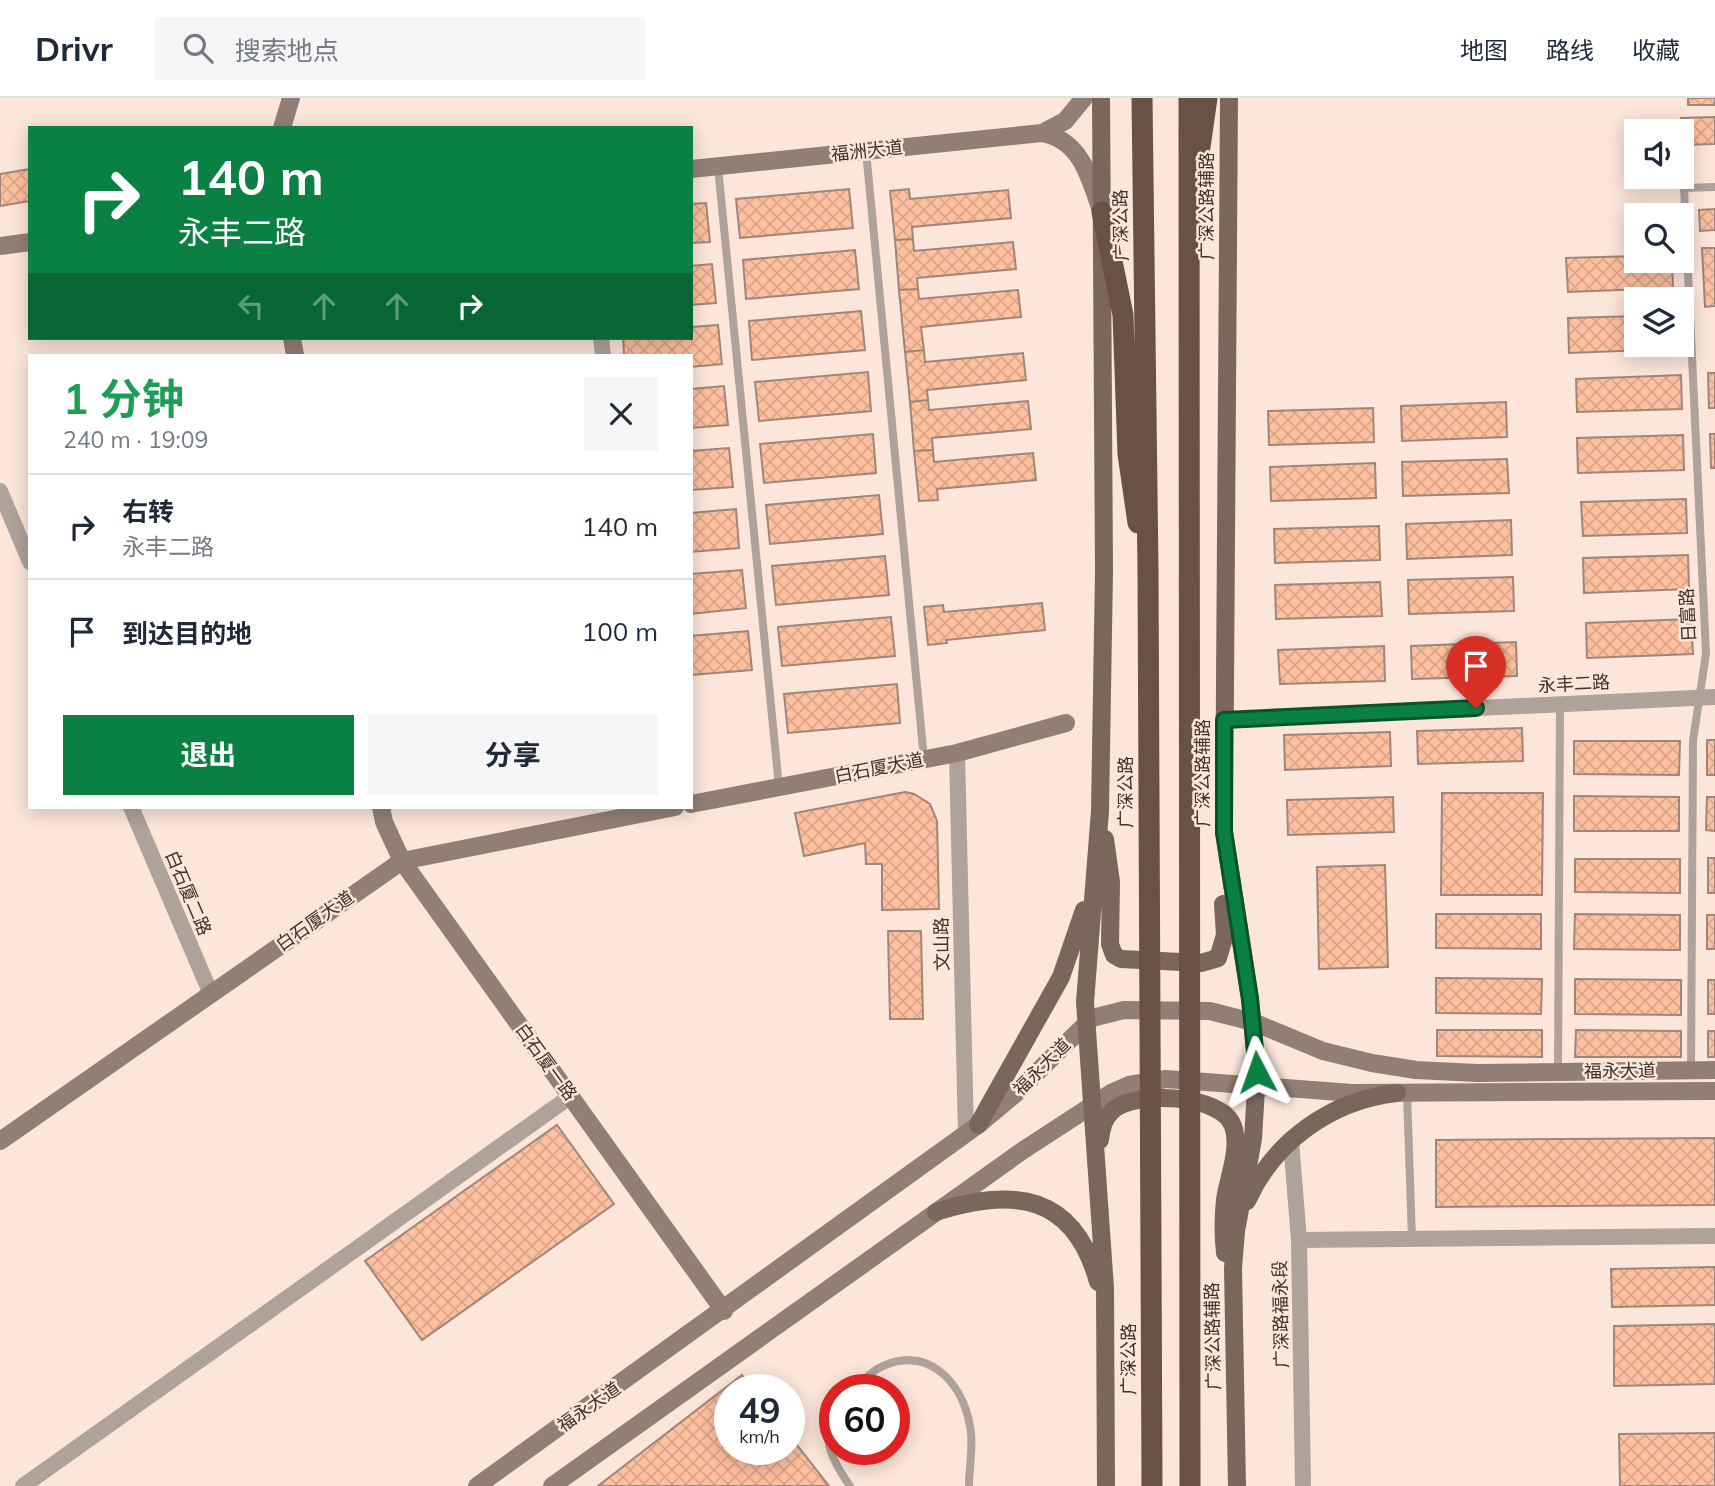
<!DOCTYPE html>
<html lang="zh">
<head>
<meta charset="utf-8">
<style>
  :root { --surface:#fff; --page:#f6f6f7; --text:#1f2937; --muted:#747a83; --line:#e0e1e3; --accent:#0b8043 }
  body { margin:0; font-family:Mulish,"Noto Sans SC",sans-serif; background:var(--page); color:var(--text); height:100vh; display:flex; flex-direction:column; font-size:26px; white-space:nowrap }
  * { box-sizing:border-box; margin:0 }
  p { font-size:23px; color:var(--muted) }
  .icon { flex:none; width:38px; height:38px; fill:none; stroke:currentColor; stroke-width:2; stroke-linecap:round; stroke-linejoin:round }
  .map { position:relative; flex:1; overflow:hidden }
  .side { position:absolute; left:28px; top:256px; width:665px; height:455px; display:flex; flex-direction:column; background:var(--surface); border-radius:0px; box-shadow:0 4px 18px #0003 }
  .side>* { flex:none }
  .banner { position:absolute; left:28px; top:28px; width:665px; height:214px; border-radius:0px; box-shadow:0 4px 18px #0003; background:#0b8043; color:#fff; overflow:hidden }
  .buttons { position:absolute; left:1624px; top:21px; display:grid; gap:14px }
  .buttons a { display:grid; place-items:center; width:70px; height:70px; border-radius:0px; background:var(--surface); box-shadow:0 4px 18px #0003; font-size:35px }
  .speed { position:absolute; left:714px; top:1276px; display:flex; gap:14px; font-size:35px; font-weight:700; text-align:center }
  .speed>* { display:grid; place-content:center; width:91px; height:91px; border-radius:50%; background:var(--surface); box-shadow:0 4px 18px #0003; line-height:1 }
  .speed small { font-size:18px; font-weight:400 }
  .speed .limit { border:10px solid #d22; background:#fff; color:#111 }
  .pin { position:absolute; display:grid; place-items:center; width:60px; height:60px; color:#fff; margin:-72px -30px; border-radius:50% 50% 50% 0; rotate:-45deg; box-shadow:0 0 7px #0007 }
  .pin .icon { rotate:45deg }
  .me { position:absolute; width:77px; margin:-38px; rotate:356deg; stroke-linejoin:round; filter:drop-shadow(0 0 5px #0008) }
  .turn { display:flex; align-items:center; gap:24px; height:147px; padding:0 35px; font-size:32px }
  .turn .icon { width:91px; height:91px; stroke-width:2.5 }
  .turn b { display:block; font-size:49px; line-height:60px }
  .lanes { display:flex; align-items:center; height:66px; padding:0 35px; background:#0003; justify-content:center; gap:35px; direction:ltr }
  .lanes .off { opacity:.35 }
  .round { display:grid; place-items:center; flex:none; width:74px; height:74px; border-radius:0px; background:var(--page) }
  .head { display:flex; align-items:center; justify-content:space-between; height:119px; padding:0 35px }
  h1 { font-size:42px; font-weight:700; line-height:52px; color:#1e9e55 }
  .primary-button { display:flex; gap:14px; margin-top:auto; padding:14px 35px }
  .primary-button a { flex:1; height:80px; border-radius:0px; background:var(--accent); color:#fff; font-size:28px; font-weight:700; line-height:80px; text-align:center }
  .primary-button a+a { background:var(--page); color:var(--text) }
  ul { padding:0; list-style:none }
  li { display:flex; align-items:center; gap:21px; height:105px; padding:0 35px; border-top:2px solid var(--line) }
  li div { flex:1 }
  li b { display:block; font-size:26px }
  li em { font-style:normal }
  header { display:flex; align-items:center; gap:42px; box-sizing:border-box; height:98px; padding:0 35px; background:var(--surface); border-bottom:2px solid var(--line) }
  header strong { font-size:33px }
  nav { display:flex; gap:38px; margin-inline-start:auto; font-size:24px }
  .search { width:490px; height:63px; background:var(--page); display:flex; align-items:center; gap:18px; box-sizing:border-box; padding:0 24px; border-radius:0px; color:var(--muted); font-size:26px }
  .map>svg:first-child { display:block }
  .building { fill:url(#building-cross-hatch); stroke:#a08678; stroke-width:2 }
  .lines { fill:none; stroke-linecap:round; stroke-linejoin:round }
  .lane { stroke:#aea29b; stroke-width:8 }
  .street { stroke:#aea29b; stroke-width:16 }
  .secondary { stroke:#917f76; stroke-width:18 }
  .primary { stroke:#7b665b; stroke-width:18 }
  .highway { stroke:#695144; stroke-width:21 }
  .route-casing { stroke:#07532c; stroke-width:18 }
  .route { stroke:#0b8043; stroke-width:12 }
  .labels { text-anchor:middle; stroke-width:5; stroke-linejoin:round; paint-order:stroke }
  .street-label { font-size:18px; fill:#3c312b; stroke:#fce5d9 }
</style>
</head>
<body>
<header>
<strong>Drivr</strong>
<div class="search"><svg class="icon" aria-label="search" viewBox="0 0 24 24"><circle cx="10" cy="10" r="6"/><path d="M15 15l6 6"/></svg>搜索地点</div>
<nav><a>地图</a><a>路线</a><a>收藏</a></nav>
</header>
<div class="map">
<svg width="1715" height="1388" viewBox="0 0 1715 1388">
  <defs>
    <pattern id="building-cross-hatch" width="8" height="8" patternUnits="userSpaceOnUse" patternTransform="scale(1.75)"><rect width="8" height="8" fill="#fec09f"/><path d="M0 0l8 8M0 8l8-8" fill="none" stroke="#dba589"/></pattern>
  </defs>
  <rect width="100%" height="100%" fill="#fce5d9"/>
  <path class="building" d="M 1688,0 L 1715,0 L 1715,7 L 1688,7 Z
    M 1715,19 L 1715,46 L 1682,47 L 1681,20 Z
    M 30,71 L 30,103 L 0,108 L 0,76 Z
    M 849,91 L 853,130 L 740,140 L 736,101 Z
    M 909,91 L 910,101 L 1008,92 L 1011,120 L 912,129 L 913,141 L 895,142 L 890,93 Z
    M 706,105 L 710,144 L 691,145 L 691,106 Z
    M 1715,111 L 1715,132 L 1700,133 L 1699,112 Z
    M 913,141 L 914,153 L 1013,144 L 1016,171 L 917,180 L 918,191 L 899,192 L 895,142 Z
    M 1702,150 L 1715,150 L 1715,208 L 1705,209 Z
    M 855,152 L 859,191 L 746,201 L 743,162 Z
    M 1636,158 L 1636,163 L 1672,163 L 1673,190 L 1568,194 L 1566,160 Z
    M 712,166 L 716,205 L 691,207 L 691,168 Z
    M 918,191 L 919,201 L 1018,192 L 1021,219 L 921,229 L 924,252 L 905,254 L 899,192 Z
    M 861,213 L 865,252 L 752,262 L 749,223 Z
    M 1636,218 L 1636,247 L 1674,247 L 1674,251 L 1569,255 L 1568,220 Z
    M 718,227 L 722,266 L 691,269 L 691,257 L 624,257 L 623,240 L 691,240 L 691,229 Z
    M 924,252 L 925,264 L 1023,255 L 1026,282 L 927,292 L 928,302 L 910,304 L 905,254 Z
    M 868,274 L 871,313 L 759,323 L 755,284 Z
    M 1708,275 L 1715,275 L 1715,310 L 1709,310 Z
    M 1681,277 L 1682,311 L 1577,314 L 1576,281 Z
    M 724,288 L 728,327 L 691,330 L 691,291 Z
    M 928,302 L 929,312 L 1028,303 L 1031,331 L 932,340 L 933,352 L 914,353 L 910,304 Z
    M 1506,304 L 1507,339 L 1402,343 L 1401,308 Z
    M 1373,310 L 1374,344 L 1269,347 L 1268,313 Z
    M 873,336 L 876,375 L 764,385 L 760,346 Z
    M 1710,336 L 1715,336 L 1715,370 L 1711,370 Z
    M 1683,337 L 1684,372 L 1578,375 L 1577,340 Z
    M 729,350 L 733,389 L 691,392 L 691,353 Z
    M 933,352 L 934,364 L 1033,355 L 1036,382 L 937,391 L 938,402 L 919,403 L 914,353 Z
    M 1507,361 L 1509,395 L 1403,398 L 1402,364 Z
    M 1375,365 L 1376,400 L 1271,403 L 1270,369 Z
    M 879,397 L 883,436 L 770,446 L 766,407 Z
    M 1686,401 L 1687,435 L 1583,438 L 1581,404 Z
    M 736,411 L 739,450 L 691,454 L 691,415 Z
    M 1511,422 L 1512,457 L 1407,461 L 1406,426 Z
    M 1379,428 L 1380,462 L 1275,465 L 1274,431 Z
    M 1688,457 L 1689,491 L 1584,495 L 1583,460 Z
    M 885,458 L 889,497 L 776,507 L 772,468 Z
    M 742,472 L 746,510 L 691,516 L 691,476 Z
    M 1513,479 L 1514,513 L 1409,516 L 1408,482 Z
    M 1380,484 L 1382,518 L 1276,521 L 1275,487 Z
    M 1042,505 L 1045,532 L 946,542 L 947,545 L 928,547 L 924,509 L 943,507 L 944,514 Z
    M 891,519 L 895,558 L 782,568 L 778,529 Z
    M 1691,521 L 1693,556 L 1587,560 L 1586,525 Z
    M 748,533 L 752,572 L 691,577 L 691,538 Z
    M 1516,544 L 1517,578 L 1412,581 L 1411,548 Z
    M 1384,548 L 1385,583 L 1280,586 L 1278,552 Z
    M 897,586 L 900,625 L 788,635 L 784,596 Z
    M 1522,630 L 1523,663 L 1418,666 L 1417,633 Z
    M 1390,634 L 1391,668 L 1285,672 L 1284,637 Z
    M 1707,642 L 1715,642 L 1715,677 L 1707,677 Z
    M 1574,643 L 1680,643 L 1679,677 L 1574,676 Z
    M 905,694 L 914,696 L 930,706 L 937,723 L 939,811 L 882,812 L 882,766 L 866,766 L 865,745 L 804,758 L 795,715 Z
    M 1442,695 L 1543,695 L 1542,797 L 1441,797 Z
    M 1574,698 L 1679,699 L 1679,733 L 1574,733 Z
    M 1393,699 L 1394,734 L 1288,737 L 1287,702 Z
    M 1707,699 L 1715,699 L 1715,733 L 1706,732 Z
    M 1708,760 L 1715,760 L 1715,795 L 1708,795 Z
    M 1575,761 L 1680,761 L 1680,795 L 1575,794 Z
    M 1385,767 L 1388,869 L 1319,871 L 1317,769 Z
    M 1436,816 L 1541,816 L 1541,851 L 1436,850 Z
    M 1575,816 L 1680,817 L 1680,852 L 1574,851 Z
    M 1707,817 L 1715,817 L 1715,851 L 1707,851 Z
    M 888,833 L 921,833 L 923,921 L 890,921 Z
    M 1436,880 L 1542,881 L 1541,916 L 1436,915 Z
    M 1575,881 L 1681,882 L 1681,917 L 1575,916 Z
    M 1708,882 L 1715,882 L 1715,916 L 1708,916 Z
    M 1437,932 L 1542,932 L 1542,959 L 1437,958 Z
    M 1576,932 L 1681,933 L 1681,959 L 1575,959 Z
    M 1708,933 L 1715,933 L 1715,959 L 1708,959 Z
    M 557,1027 L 614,1106 L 422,1242 L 365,1163 Z
    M 1715,1040 L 1715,1107 L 1436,1109 L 1436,1042 Z
    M 1715,1169 L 1715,1207 L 1612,1209 L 1611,1171 Z
    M 1715,1226 L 1715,1286 L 1614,1288 L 1614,1228 Z
    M 742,1277 L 754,1292 L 730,1292 L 730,1351 L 789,1351 L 789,1337 L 829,1388 L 598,1388 Z
    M 1715,1335 L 1715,1388 L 1620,1388 L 1619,1336 Z"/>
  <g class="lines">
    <path class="lane" d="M 866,53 L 924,661
      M 718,69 L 779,689
      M 1691,972 L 1693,643 L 1706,555 L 1684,90 L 1715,89
      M 1558,974 L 1560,606
      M 1407,995 L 1412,1141
      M 853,1292 C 862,1284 872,1272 883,1268 C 929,1248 962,1284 970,1328 C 974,1346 969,1369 969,1388
      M 835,1311 C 819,1339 833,1364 850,1388"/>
    <path class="street" d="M 601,240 L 603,257
      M 0,393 L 30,464
      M 1224,622 L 1715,599
      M 957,655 L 966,1036
      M 131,709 L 211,896
      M 1291,1043 L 1299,1142 L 1303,1388
      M 1299,1142 L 1715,1138
      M 23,1388 L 571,998"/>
    <path class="secondary" d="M 282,30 L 291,0
      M 1042,35 C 1080,42 1089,77 1100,110
      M 691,71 L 1042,35 L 1065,23 L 1084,0
      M 0,148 L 30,144
      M 292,240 L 295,257
      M 691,706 L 957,655 L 1066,625
      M 381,709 L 384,724 L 402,763 L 724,1213
      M 0,1043 L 402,763 L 675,709
      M 477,1388 L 978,1027 L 1015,996 L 1092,920 L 1124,912 L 1210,913 L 1253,924 L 1323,953 L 1372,965 L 1416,972 L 1477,975 L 1715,972
      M 552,1388 L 1022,1053 L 1111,995 L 1129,987 L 1166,981 L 1352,995 L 1715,993"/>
    <path class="primary" d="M 1101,0 L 1104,473 L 1100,713 L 1085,904 L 1105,1190 L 1106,1388
      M 1229,0 L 1224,734 L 1250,901 L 1257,973 L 1253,1041 L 1236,1133 L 1233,1170 L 1237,1388
      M 1105,741 L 1111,784 L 1110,846 L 1114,857 L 1121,861 L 1201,865 L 1218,860 L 1225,837 L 1223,806
      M 978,1027 L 1061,879 L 1084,812
      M 1100,1042 C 1101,1031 1104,1020 1112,1013 C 1134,992 1222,996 1233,1028 C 1241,1050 1228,1080 1225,1102 C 1223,1120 1223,1137 1225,1155
      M 1247,1103 C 1274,1043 1332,1002 1397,995
      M 936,1114 C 1014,1089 1074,1096 1098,1184"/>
    <path class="highway" d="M 1142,0 L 1148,472 L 1152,1388
      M 1189,0 L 1190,1388
      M 1200,49 L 1207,0
      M 1102,114 L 1123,217 L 1128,356 L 1138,425"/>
  </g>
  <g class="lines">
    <defs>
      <path id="route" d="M 1257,974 L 1250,901 L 1224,734 L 1224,622 L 1476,610"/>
    </defs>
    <use href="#route" class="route-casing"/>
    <use href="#route" class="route"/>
  </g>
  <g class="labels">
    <g class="street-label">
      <text transform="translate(867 53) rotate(-6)" y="6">福洲大道</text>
      <text transform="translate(1207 108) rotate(-90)" y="6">广深公路辅路</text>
      <text transform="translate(1121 127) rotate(-91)" y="6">广深公路</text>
      <text transform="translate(1688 517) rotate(-93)" y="6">日富路</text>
      <text transform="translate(1574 586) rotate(-3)" y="6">永丰二路</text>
      <text transform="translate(879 670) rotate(-11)" y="6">白石厦大道</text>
      <text transform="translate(1203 675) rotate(-90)" y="6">广深公路辅路</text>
      <text transform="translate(1126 694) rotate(-90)" y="6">广深公路</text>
      <text transform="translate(188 795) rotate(67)" y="6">白石厦二路</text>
      <text transform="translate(315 823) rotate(-35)" y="6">白石厦大道</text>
      <text transform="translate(942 846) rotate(-91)" y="6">文山路</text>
      <text transform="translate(546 964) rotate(54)" y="6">白石厦一路</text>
      <text transform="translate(1042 969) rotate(-45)" y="6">福永大道</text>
      <text transform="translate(1620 973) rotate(-1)" y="6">福永大道</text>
      <text transform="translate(1281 1216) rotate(-91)" y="6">广深路福永段</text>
      <text transform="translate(1213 1238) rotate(-91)" y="6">广深公路辅路</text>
      <text transform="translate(1129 1261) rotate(-90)" y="6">广深公路</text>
      <text transform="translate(589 1309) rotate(-35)" y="6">福永大道</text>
    </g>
  </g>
</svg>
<div class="buttons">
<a><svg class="icon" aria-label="sound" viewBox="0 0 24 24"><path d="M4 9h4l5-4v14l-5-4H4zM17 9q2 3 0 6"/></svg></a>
<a><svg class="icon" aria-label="search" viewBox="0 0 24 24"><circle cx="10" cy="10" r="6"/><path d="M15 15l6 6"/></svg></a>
<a><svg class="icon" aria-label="layers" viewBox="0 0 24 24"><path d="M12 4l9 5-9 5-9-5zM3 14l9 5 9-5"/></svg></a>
</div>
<div class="speed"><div>49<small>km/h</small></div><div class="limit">60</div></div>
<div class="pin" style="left:1476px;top:610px;background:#d93025"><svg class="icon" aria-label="arrive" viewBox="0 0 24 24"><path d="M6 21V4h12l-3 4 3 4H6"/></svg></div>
<svg class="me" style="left:1257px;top:974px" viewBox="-20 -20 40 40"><path d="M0-17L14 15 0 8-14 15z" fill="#0b8043" stroke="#fff" stroke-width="4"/></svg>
<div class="banner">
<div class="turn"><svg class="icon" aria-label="right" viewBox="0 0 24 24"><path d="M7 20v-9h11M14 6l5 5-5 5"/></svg><div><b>140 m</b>永丰二路</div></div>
<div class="lanes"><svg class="icon off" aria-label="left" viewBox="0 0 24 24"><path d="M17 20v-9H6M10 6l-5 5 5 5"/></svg><svg class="icon off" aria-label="ahead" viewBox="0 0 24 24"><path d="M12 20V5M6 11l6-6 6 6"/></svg><svg class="icon off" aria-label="ahead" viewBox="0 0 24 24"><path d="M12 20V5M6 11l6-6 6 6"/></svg><svg class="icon" aria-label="right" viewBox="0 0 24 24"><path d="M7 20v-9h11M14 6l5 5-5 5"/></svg></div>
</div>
<section class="side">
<div class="head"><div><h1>1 分钟</h1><p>240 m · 19:09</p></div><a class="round"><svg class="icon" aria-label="close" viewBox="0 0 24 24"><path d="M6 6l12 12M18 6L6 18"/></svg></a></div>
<ul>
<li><svg class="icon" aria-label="right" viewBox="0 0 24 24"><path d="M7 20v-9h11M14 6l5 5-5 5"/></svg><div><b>右转</b><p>永丰二路</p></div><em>140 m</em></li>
<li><svg class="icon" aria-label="arrive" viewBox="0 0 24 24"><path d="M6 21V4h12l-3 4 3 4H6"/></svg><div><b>到达目的地</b></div><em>100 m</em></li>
</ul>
<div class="primary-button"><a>退出</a><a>分享</a></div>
</section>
</div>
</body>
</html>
